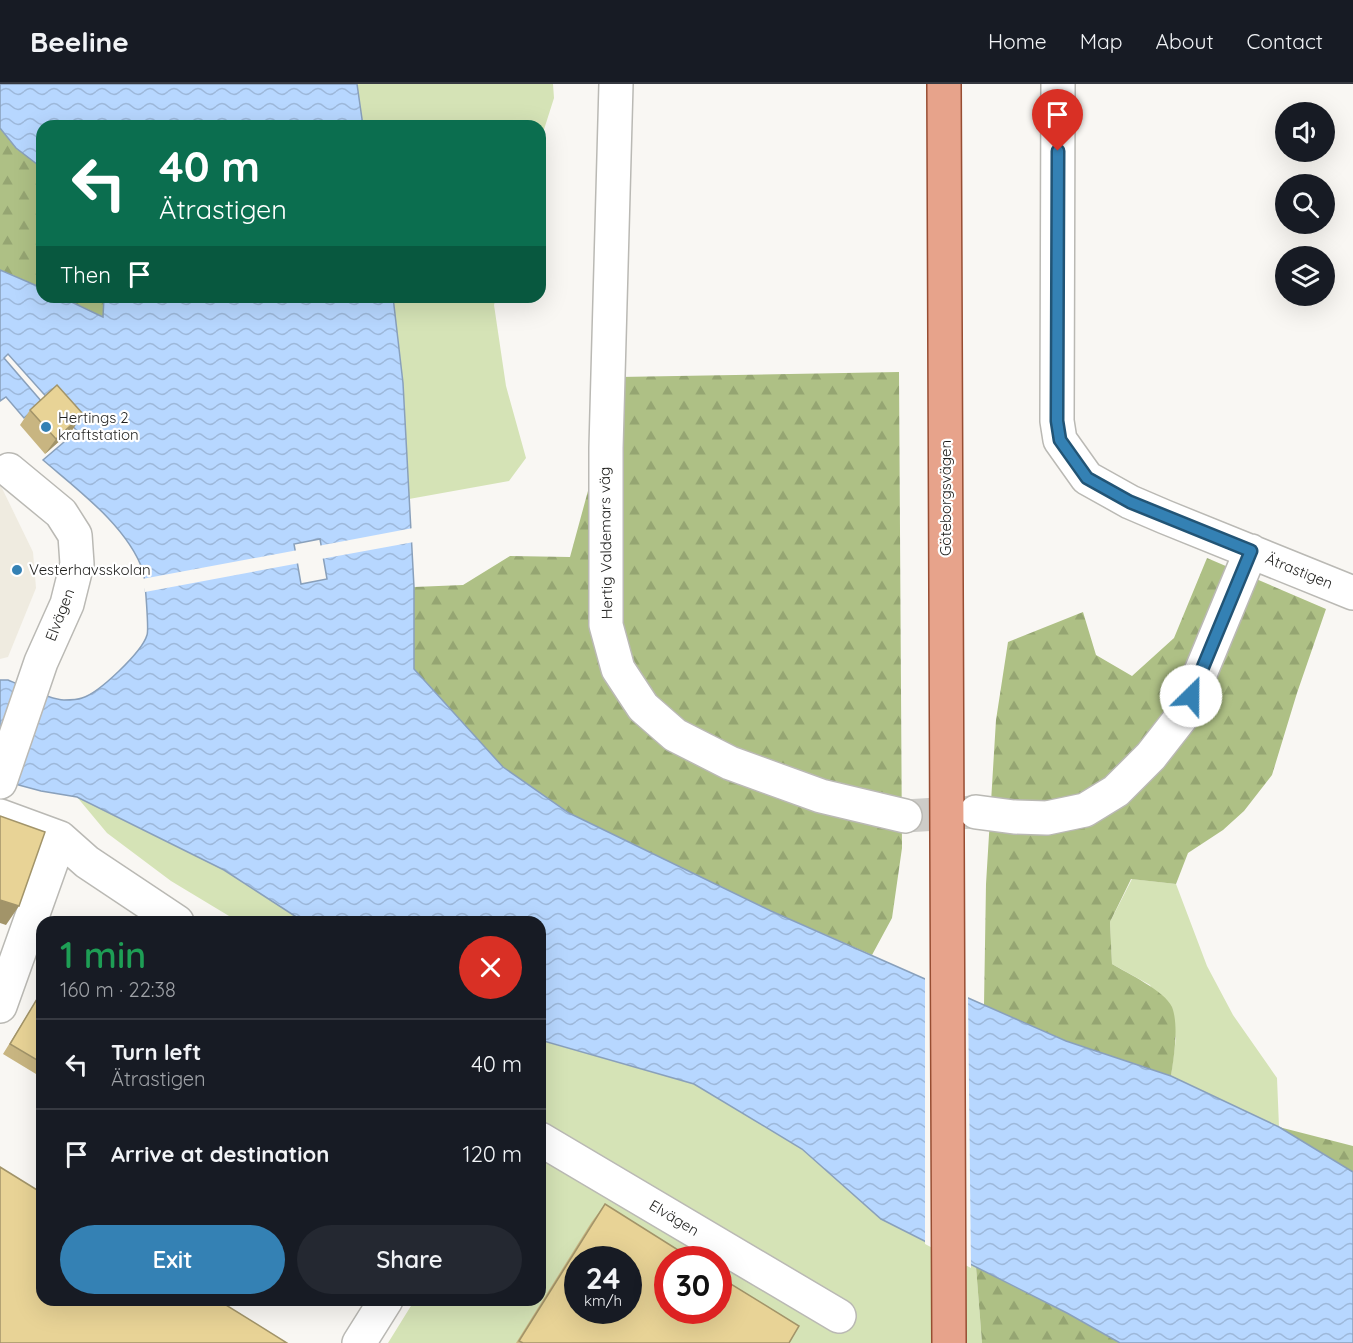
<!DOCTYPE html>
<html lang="en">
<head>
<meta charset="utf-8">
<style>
  :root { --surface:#171b24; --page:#242831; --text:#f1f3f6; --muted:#9ea1a6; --line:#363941; --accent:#3481b4 }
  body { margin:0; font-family:Quicksand,sans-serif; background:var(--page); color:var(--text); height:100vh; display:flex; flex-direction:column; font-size:22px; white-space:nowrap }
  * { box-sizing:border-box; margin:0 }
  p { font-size:20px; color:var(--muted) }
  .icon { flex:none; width:33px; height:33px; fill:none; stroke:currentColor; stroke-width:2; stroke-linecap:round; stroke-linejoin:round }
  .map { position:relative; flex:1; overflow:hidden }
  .side { position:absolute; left:36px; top:832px; width:510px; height:390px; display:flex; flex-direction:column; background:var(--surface); border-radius:18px; box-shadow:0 6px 24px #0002 }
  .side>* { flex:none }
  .hud { position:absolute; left:36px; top:36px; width:510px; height:183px; border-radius:18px; box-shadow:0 6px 24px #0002; background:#0b6e4f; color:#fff; overflow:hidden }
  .fabs { position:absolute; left:1275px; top:18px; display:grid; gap:12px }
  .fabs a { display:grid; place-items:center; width:60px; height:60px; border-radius:50%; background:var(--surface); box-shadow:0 6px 24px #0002; font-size:30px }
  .speed { position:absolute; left:564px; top:1162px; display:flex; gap:12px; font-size:30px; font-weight:700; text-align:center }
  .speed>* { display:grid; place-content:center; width:78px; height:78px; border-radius:50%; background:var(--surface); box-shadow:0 6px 24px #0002; line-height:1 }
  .speed small { font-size:15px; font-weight:400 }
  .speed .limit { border:9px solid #d22; background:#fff; color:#111 }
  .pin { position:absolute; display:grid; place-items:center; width:51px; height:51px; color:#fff; margin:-62px -26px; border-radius:50% 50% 50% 0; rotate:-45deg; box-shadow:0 0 6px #0007 }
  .pin .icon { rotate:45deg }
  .me { position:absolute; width:66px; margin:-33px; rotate:23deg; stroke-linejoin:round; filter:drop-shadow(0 0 4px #0008) }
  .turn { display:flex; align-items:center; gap:21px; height:126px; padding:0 24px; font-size:27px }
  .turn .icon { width:78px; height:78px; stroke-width:2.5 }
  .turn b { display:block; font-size:42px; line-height:51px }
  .then { display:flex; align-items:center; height:57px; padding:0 24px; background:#0003; gap:12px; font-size:22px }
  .round { display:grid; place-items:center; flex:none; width:63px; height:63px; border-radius:32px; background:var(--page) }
  .head { display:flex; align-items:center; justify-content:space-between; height:102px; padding:0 24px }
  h1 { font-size:36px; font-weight:600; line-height:45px; color:#1e9e55 }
  .button { display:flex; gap:12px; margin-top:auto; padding:12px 24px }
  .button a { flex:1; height:69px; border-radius:36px; background:var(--accent); color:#fff; font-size:24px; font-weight:600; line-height:69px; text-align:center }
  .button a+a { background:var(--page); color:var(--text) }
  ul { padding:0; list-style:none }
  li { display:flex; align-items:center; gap:18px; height:90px; padding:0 24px; border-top:2px solid var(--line) }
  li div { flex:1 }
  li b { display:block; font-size:22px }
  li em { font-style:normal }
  header { display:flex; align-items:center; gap:36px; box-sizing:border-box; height:84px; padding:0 30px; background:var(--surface); border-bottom:2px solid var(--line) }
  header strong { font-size:28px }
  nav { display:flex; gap:33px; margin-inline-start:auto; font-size:21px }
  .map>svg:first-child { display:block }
  .built { fill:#efebe0 }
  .green { fill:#d5e3b6; fill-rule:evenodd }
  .forest { fill:url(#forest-firs) }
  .water { fill:url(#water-waves); stroke:#89a0bb; stroke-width:1.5; fill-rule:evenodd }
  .pier { fill:#f9f7f3 }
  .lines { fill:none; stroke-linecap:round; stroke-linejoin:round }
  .minor-tunnel { stroke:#cdccc8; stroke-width:33; stroke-dasharray:33 16; stroke-linecap:butt }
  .minor-casing { stroke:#bab9b4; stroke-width:36 }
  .major-casing { stroke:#974d32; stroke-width:36 }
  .minor { stroke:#fff; stroke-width:33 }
  .major { stroke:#e7a38b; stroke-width:33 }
  .wall { fill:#c8b581 }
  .shaded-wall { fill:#a29469 }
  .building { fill:#e8d396; stroke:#a29469; stroke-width:1.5; fill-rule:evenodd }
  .route-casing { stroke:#225475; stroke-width:15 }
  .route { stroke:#3481b4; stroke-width:10 }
  .poi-dot { fill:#3481b4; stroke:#fff; stroke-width:2 }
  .labels { text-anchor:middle; stroke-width:4.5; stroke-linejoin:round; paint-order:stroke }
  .poi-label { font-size:15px; fill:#1f1f1d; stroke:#fff; text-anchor:start }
  .street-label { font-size:15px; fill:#1f1f1d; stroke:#fff }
</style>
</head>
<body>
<header>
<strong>Beeline</strong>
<nav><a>Home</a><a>Map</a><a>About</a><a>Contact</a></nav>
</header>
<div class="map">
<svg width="1353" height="1259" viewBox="0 0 1353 1259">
  <defs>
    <pattern id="forest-firs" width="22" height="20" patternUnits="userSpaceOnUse" patternTransform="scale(1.5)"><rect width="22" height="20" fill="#aec085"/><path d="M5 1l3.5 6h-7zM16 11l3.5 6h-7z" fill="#95a572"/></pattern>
    <pattern id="water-waves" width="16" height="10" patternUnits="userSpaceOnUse" patternTransform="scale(1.5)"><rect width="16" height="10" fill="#b7d7ff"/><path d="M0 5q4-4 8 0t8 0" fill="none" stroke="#9db8da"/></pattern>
  </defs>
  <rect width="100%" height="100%" fill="#f9f7f3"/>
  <path class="built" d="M 0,400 L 33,468 L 36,504 L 8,573 L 0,575 Z"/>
  <path class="green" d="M 357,0 L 553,0 L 554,14 L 540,58 L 540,42 L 363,42 Z
    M 393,213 L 496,213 L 494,221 L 506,302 L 526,374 L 509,397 L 409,415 L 403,299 Z
    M 77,713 L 224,786 L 304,838 L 239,838 L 171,797 L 107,749 Z
    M 1132,795 L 1176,800 L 1207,882 L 1233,931 L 1277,994 L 1279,1043 L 1171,992 L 1176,954 L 1150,901 L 1112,880 L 1110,838 Z
    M 540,956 L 694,1000 L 802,1065 L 881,1135 L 976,1183 L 982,1259 L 388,1259 L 414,1217 L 540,1216 ZM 578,1176 L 628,1176 L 628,1227 L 578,1227 ZM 668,1176 L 718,1176 L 718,1227 L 668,1227 Z"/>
  <path class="forest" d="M 0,44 L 16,64 L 42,84 L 42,204 L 0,186 Z
    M 61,213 L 104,213 L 104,233 Z
    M 899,288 L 902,764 L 892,834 L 872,871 L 771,827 L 569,729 L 503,683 L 414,585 L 414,503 L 463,501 L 510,472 L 570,473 L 619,293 Z
    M 1207,474 L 1326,525 L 1297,609 L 1272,691 L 1244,727 L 1223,746 L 1188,769 L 1176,800 L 1131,795 L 1110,838 L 1112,880 C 1127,889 1165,907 1172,923 C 1179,941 1174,973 1171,992 L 1066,957 L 984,921 L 986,800 L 996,636 L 1008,558 L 1083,528 L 1096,571 L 1132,592 L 1174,554 Z
    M 1279,1043 L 1353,1062 L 1353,1088 Z
    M 976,1183 L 1067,1229 L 1120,1259 L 982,1259 Z"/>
  <path class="water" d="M 0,0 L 357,0 L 363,42 L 42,42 L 42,84 L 16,64 L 0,44 Z
    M 0,186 L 42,204 L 42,213 L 61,213 L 103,233 L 104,213 L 393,213 L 403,299 L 414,503 L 414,585 L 503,683 L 569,729 L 771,827 L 984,921 L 1066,957 L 1171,992 L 1279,1043 L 1353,1088 L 1353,1259 L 1120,1259 L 1067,1229 L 881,1135 L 802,1065 L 694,1000 L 540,956 L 540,838 L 304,838 L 224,786 L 77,713 L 41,707 L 0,696 L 0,596 L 8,596 C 23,602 50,616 64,616 C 70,616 77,616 82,614 C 99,609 142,568 147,551 C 149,546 145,493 143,487 C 128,443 78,406 43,376 L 77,347 L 8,270 L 4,274 L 42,318 L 24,334 L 6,313 L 0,317 ZM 320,455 L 327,495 L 301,500 L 294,460 Z"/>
  <path class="pier" d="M 413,444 L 414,458 L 321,475 L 318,462 Z
    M 298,466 L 300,479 L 145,508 L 142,495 Z
    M 925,892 L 968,911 L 971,1184 L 925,1160 Z"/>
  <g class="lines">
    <path class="minor-tunnel" d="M 905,732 L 974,728"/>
    <defs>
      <path id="minor" d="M 616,0 L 606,364 L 606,541 L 618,585 L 643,623 L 675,651 L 730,679 L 821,712 L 905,732
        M 1058,0 L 1057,337 L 1060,356 L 1087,394 L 1130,418 L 1165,433 L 1353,509
        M 0,698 L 41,578 L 67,520 L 77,480 L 75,451 L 61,429 L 9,386
        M 976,728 L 1014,733 L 1047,734 L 1085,726 L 1116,707 L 1151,672 L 1183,631 L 1251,467
        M 0,732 L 60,754 L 87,778 L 177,838
        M 0,922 L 60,754
        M 540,1055 L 839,1232
        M 359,1259 L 386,1216"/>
      <path id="major" d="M 944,0 L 949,1259"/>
    </defs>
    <use href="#minor" class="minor-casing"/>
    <use href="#major" class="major-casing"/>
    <use href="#minor" class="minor"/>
    <use href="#major" class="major"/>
  </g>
  <path class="wall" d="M 30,326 L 73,345 L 45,370 L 20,341 Z
    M 40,910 L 42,912 L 42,982 L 36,990 L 3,970 Z
    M 605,1120 L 789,1259 L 516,1259 L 591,1139 Z"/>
  <path class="shaded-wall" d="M 83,330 L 73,345 L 45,370 L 56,355 Z
    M 0,816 L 19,822 L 6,841 L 0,839 Z"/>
  <path class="building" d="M 57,301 L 83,330 L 56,355 L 30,326 Z
    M 0,732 L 45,748 L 19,822 L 0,816 Z
    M 40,910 L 42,912 L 42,979 L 10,960 Z
    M 0,1083 L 42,1109 L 42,1216 L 218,1216 L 287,1259 L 0,1259 Z
    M 605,1120 L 694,1176 L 668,1176 L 668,1227 L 718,1227 L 718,1192 L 799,1242 L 789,1259 L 523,1259 L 519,1257 ZM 578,1176 L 628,1176 L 628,1227 L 578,1227 Z"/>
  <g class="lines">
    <defs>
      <path id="route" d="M 1058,67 L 1057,337 L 1060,356 L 1087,394 L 1130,418 L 1251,467 L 1191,612"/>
    </defs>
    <use href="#route" class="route-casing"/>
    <use href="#route" class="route"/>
  </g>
  <g class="poi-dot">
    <circle cx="46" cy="343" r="6"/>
    <circle cx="17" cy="486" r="6"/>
  </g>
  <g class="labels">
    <g class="poi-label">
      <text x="58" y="339">Hertings 2<tspan x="58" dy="17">kraftstation</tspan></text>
      <text x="29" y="491">Vesterhavsskolan</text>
    </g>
    <g class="street-label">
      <text transform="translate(946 414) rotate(-90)" y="5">Göteborgsvägen</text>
      <text transform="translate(606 459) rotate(-91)" y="5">Hertig Valdemars väg</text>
      <text transform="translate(1299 487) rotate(22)" y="5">Ätrastigen</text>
      <text transform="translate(60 531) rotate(-69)" y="5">Elvägen</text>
      <text transform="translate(674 1134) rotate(31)" y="5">Elvägen</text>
    </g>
  </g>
</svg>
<div class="fabs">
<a><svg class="icon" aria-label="sound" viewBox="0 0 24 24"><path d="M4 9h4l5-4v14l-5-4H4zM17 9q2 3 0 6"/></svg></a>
<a><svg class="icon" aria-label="search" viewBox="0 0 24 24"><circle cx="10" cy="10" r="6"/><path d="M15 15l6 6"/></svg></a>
<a><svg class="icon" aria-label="layers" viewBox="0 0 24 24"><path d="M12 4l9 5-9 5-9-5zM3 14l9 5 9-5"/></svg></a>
</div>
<div class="speed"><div>24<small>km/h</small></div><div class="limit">30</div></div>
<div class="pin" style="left:1058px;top:67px;background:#d93025"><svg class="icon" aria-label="arrive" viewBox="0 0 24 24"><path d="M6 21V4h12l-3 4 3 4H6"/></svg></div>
<svg class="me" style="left:1191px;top:612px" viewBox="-20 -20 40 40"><circle r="19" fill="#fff"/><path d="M0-13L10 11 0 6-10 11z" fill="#3481b4"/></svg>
<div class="hud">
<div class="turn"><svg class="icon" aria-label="left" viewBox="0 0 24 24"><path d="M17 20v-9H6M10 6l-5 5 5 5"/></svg><div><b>40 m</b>Ätrastigen</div></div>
<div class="then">Then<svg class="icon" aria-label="arrive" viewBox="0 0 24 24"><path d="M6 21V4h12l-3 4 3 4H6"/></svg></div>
</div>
<section class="side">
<div class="head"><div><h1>1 min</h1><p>160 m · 22:38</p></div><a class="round" style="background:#d93025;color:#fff"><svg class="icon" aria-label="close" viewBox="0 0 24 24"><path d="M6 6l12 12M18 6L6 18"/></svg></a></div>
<ul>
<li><svg class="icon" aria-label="left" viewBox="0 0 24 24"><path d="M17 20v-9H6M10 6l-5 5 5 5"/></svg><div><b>Turn left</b><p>Ätrastigen</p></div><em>40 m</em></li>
<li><svg class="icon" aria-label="arrive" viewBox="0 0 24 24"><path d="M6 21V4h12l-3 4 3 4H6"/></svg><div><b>Arrive at destination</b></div><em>120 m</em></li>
</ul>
<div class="button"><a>Exit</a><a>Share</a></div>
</section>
</div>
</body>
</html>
